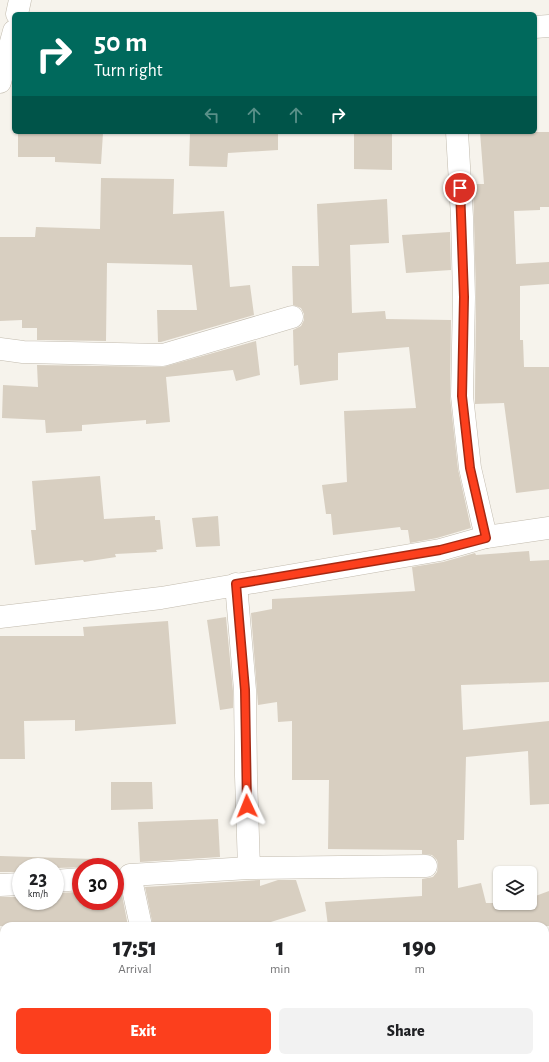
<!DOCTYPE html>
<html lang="en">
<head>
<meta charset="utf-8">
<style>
  :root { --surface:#fff; --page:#f2f2f2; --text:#202124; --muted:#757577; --accent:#fc3f1d }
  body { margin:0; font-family:"Alegreya Sans",sans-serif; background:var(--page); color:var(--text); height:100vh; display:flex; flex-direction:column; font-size:15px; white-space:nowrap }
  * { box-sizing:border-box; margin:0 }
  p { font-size:13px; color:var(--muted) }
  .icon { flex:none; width:22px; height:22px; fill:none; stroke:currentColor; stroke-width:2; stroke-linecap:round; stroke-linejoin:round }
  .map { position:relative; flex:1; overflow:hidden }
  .side { position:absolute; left:0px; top:922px; width:549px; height:140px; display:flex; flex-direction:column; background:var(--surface); border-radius:12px 12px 0 0; box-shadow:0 1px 3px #0004 }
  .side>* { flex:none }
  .hud { position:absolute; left:12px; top:12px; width:525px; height:122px; border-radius:6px; box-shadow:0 1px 3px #0004; background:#00695c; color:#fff; overflow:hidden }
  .buttons { position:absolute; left:493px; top:866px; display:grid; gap:8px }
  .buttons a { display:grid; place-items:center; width:44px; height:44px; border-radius:6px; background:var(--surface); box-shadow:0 1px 3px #0004; font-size:20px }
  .speed { position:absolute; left:12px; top:858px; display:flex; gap:8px; font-size:20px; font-weight:700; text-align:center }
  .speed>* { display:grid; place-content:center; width:52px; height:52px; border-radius:50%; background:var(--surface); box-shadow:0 1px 3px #0004; line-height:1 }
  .speed small { font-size:10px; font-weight:400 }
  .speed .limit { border:6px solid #d22; background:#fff; color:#111 }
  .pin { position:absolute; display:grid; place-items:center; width:34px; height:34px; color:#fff; margin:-17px; border:2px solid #fff; border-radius:50%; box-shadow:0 1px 4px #0007 }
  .me { position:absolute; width:44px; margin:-22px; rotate:358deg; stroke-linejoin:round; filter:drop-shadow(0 0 3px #0008) }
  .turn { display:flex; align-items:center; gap:14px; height:84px; padding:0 16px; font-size:18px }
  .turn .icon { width:52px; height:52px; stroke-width:2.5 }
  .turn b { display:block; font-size:28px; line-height:34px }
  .lanes { display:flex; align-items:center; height:38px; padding:0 16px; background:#0003; justify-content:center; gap:20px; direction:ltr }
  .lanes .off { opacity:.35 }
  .eta { display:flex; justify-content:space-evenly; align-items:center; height:68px; text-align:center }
  .eta b { font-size:24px; font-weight:800; line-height:28px }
  .action { display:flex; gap:8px; margin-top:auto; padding:8px 16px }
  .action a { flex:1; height:46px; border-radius:6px; background:var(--accent); color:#fff; font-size:16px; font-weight:800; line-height:46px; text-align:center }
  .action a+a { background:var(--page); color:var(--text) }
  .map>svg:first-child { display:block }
  .building { fill:#d8cfc1 }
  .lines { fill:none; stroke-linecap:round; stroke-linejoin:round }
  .minor-casing { stroke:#c2bbae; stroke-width:23 }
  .tertiary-casing { stroke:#c2bbae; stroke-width:23 }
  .minor { stroke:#fff; stroke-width:22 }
  .tertiary { stroke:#fff; stroke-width:22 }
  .route-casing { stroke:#a42913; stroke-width:10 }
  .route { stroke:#fc3f1d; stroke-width:7 }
</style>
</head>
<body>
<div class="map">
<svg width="549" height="1062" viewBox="0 0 549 1062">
  <rect width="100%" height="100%" fill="#f6f3ec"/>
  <path class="building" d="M 18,132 L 103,133 L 101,164 L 55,162 L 55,157 L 18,157 Z
    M 190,132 L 278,132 L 278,150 L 228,153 L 227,167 L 189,166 Z
    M 480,132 L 549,132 L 549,207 L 540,207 L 540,210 L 514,211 L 516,264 L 549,262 L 549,284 L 520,286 L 520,340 L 523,340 L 524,367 L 549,367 L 549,489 L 516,493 L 504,403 L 475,404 L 475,395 L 476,297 L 473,184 L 484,184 Z
    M 392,133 L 392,170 L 354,169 L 354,134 Z
    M 101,178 L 174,179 L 173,214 L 224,211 L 230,287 L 250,285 L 254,315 L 161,342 L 158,342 L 157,310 L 197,310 L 192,265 L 107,263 L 106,341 L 37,340 L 37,328 L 22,328 L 22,320 L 0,321 L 0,237 L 35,237 L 36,227 L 100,229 Z
    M 387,199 L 389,243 L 350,245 L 352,313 L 385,311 L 386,319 L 451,320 L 450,397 L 458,469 L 471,528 L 437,538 L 410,543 L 408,530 L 401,530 L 400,527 L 333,535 L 331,514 L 326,514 L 322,485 L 347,482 L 344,411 L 416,408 L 409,347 L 338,353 L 338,380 L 300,385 L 298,365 L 294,366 L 293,330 L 301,326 L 304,320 L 304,314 L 301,308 L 293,305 L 292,266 L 319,266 L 317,204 Z
    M 450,232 L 451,270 L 406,273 L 402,235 Z
    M 256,341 L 260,375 L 236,381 L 233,370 L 166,377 L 170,422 L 146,424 L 146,420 L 82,425 L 82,431 L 46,433 L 45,420 L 2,418 L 3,385 L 38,387 L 37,365 L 163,367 Z
    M 100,476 L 104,519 L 155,516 L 155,520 L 160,520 L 163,549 L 156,550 L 157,552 L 115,554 L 116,557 L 84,562 L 83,560 L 35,565 L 31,530 L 36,530 L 32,481 Z
    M 218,516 L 220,546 L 196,547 L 192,518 Z
    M 529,551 L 530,561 L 549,560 L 549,682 L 461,685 L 463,730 L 549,721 L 549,804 L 530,805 L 528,751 L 466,757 L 464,840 L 457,840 L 458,888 L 481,883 L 486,903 L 530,903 L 530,898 L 549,891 L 549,926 L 328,926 L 325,902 L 422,896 L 422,879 L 433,877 L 437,872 L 438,865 L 437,860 L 432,855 L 422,854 L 422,850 L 328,849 L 329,780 L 292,780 L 292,721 L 278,722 L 277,702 L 258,705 L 251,613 L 272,609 L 272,599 L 415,591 L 412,567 L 443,562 L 475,553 L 476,555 Z
    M 226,617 L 233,691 L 233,708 L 220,710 L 207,620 Z
    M 168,621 L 176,724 L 75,731 L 75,720 L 24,721 L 25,759 L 0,759 L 0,636 L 84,636 L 83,627 Z
    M 111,782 L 152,782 L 153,809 L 111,810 Z
    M 218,819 L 220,857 L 140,862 L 138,822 Z
    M 0,856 L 93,859 L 92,867 L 55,868 L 55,867 L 21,867 L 21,872 L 0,872 Z
    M 260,880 L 260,886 L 278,880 L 296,880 L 306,911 L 258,926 L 153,926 L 145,887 Z
    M 81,892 L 81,901 L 115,901 L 115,896 L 122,895 L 128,926 L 0,926 L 0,897 L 21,897 L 21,901 L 55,901 L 55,893 Z"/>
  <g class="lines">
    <defs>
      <path id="minor" d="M 17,14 L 20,0
        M 535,27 L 549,26
        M 0,82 L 14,31
        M 457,132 L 462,217 L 464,297 L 462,396 L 470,468 L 486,537
        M 0,349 L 23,352 L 163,355 L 292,317
        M 249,868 L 426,866
        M 55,881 L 81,879
        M 0,885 L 21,884
        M 141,926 L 130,875 L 249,868 L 246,776 L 245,690 L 236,584
        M 171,1058 L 172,1062"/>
      <path id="tertiary" d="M 0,617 L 161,598 L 440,550 L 486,537 L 549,528"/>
    </defs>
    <use href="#minor" class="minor-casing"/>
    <use href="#tertiary" class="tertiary-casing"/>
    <use href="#minor" class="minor"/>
    <use href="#tertiary" class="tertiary"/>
  </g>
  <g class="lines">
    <defs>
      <path id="route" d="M 247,806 L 245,690 L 236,584 L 440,550 L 486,538 L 470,468 L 462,396 L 464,297 L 460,188"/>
    </defs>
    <use href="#route" class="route-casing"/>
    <use href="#route" class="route"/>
  </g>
</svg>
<div class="buttons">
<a><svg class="icon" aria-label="layers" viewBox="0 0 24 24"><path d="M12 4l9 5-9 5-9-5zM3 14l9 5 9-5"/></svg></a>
</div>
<div class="speed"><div>23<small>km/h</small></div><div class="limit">30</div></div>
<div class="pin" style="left:460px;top:188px;background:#d93025"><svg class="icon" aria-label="arrive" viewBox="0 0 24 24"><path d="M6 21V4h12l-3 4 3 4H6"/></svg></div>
<svg class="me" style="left:247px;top:806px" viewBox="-20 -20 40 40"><path d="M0-17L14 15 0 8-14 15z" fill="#fc3f1d" stroke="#fff" stroke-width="4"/></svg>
<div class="hud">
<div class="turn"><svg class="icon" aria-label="right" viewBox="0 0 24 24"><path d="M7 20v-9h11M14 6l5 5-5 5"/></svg><div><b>50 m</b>Turn right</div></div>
<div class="lanes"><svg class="icon off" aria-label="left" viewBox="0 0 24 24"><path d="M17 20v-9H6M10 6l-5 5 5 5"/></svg><svg class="icon off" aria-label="ahead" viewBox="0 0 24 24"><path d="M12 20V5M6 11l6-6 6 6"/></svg><svg class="icon off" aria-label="ahead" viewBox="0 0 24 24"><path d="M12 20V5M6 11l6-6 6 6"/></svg><svg class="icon" aria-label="right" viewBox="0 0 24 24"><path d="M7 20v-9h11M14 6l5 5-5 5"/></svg></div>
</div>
<section class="side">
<div class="eta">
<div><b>17:51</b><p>Arrival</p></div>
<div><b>1</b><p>min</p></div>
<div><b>190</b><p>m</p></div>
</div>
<div class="action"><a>Exit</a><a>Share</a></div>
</section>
</div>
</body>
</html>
